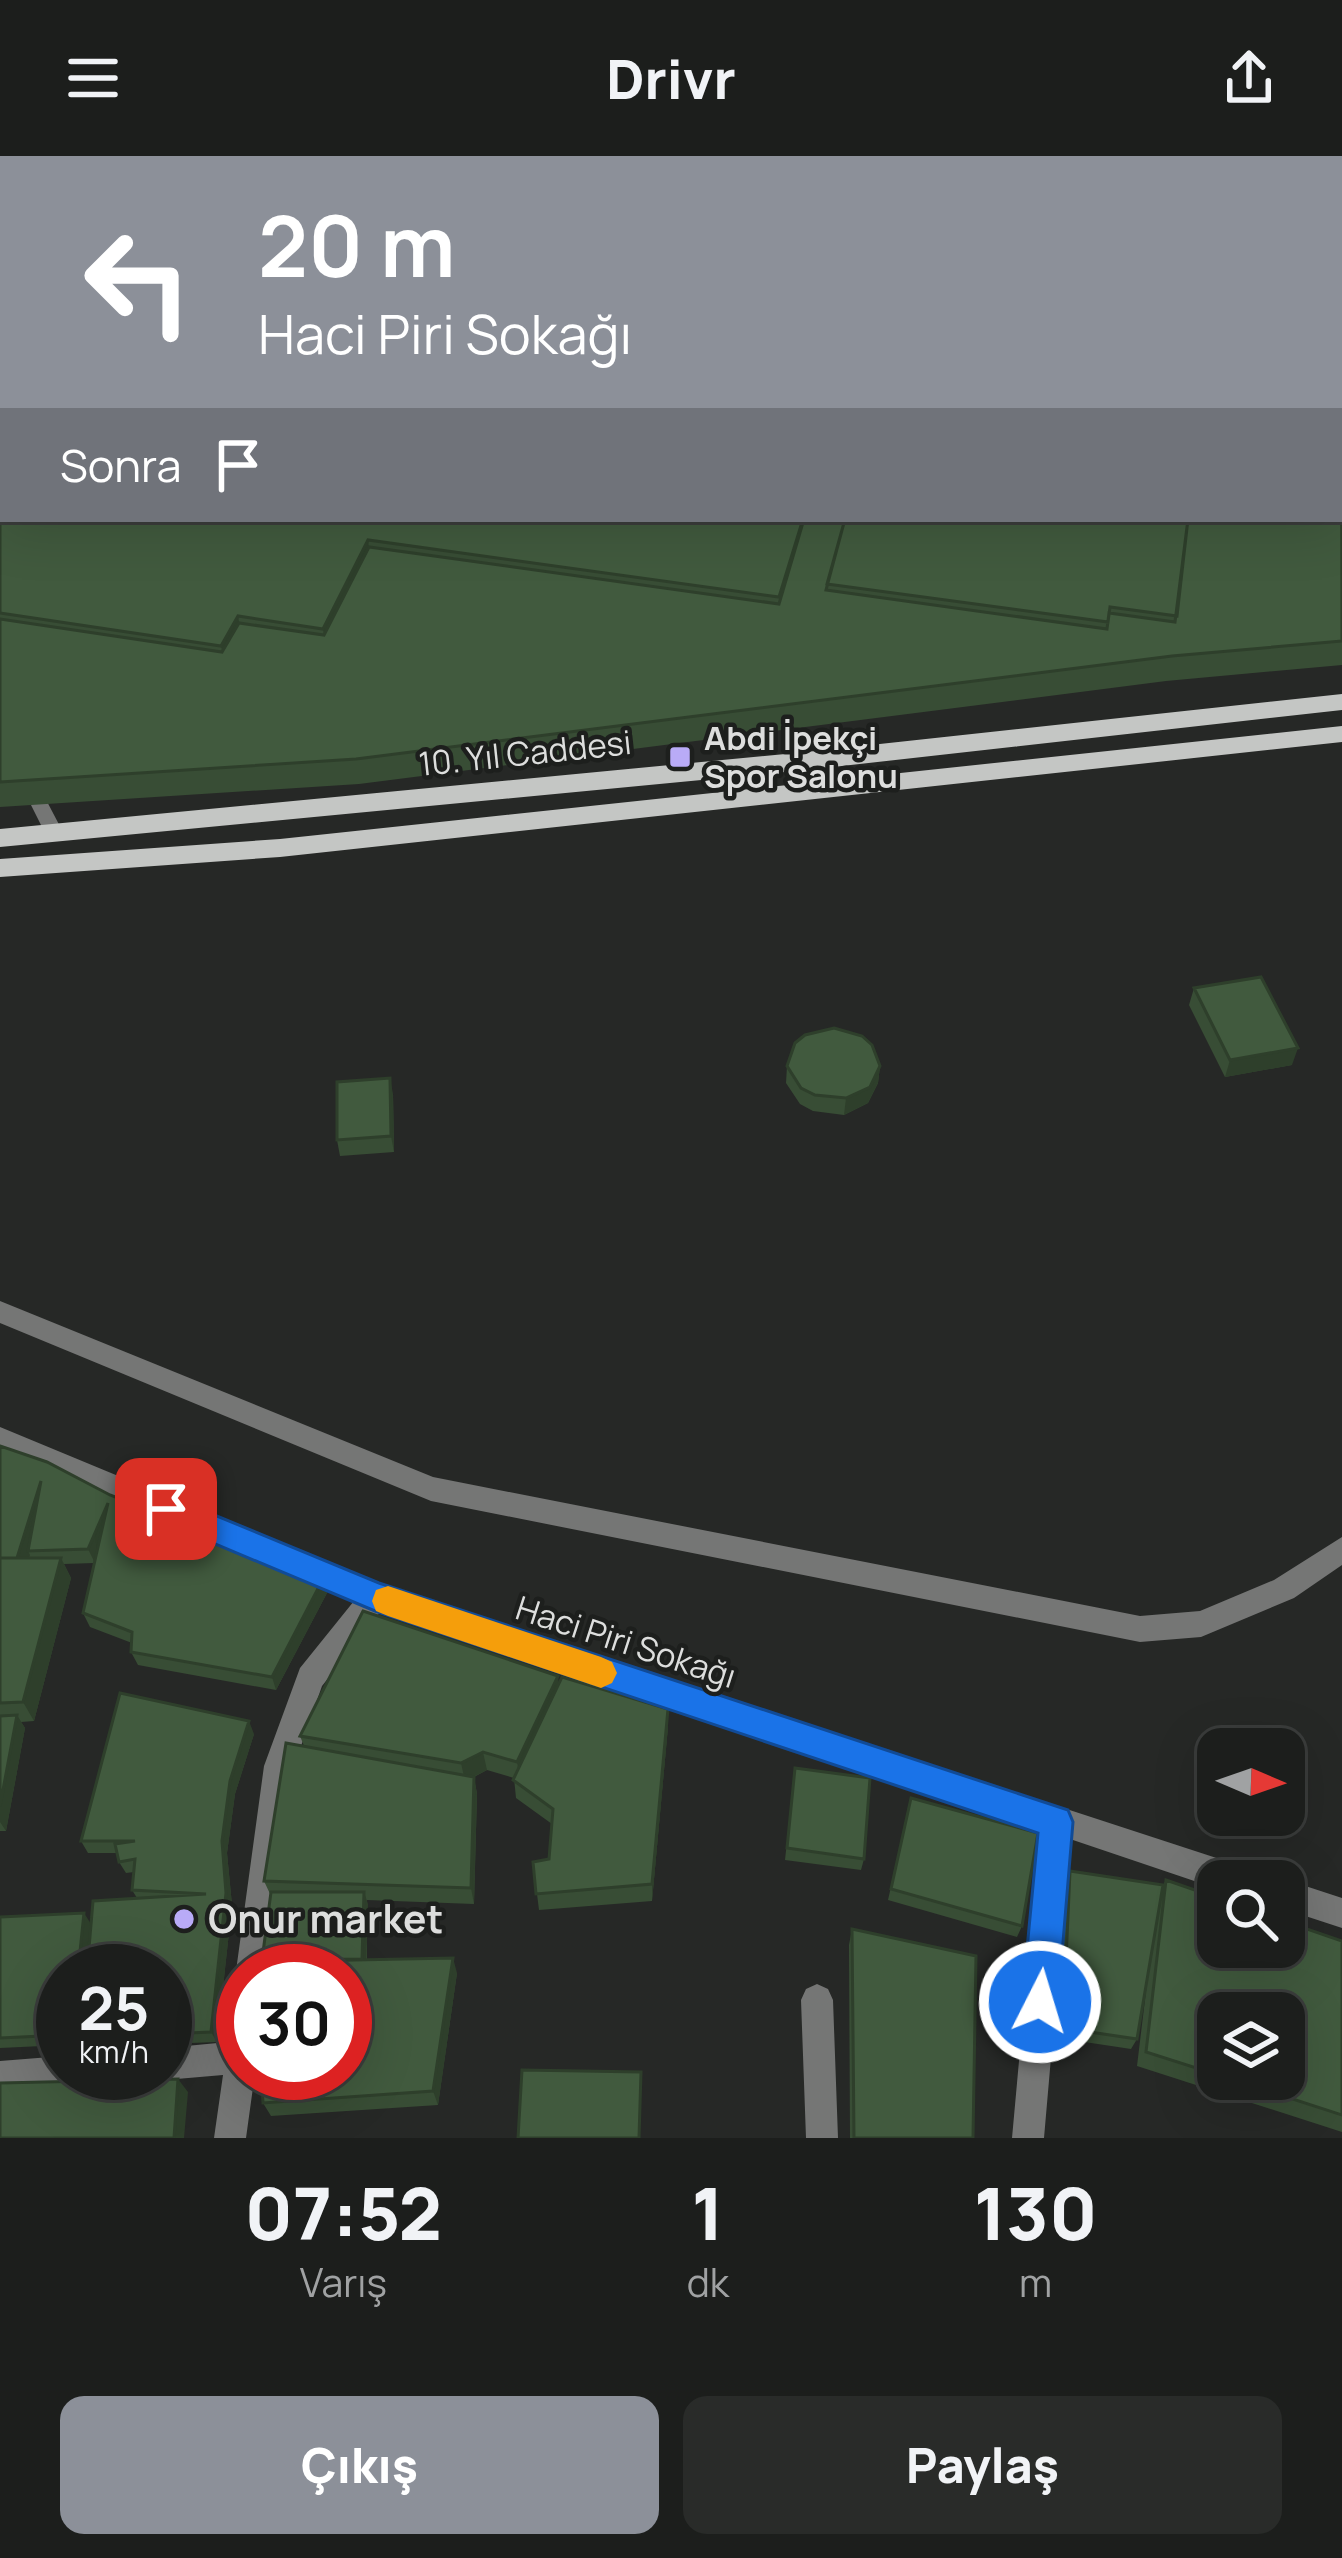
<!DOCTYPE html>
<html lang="tr">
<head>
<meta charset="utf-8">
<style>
  :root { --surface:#1c1e1c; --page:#292b29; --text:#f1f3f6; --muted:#a0a2a3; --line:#3a3c3b; --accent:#8c9099 }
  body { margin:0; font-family:Manrope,sans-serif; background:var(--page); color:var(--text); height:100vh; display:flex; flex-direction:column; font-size:45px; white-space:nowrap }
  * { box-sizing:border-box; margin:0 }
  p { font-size:39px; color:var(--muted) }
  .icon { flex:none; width:66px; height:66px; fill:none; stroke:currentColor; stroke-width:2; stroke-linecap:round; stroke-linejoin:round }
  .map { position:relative; height:1982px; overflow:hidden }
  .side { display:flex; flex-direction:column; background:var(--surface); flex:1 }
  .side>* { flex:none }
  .banner { position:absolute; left:0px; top:0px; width:1344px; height:366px; box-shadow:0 12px 48px #0002,0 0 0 3px var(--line); background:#8c9099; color:#fff; overflow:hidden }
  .needle { width:78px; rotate:92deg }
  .fabs { position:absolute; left:1197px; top:1572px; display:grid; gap:24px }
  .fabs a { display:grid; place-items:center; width:108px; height:108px; border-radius:24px; background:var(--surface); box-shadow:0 12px 48px #0002,0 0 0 3px var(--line); font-size:60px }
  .speed { position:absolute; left:36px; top:1788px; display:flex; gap:24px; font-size:60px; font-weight:700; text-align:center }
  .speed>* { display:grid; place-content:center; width:156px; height:156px; border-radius:50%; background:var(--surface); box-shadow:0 12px 48px #0002,0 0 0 3px var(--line); line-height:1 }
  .speed small { font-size:30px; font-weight:400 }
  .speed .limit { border:18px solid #d22; background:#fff; color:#111 }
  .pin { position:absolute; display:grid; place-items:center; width:102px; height:102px; color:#fff; margin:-51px; border-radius:24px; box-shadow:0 6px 18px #0006 }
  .me { position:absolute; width:132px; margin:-66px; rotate:5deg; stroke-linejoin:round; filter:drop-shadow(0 0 9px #0008) }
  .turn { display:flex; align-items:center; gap:42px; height:252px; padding:0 60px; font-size:54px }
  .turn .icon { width:156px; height:156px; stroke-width:2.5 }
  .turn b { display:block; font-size:84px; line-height:102px }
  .then { display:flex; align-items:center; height:114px; padding:0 60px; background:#0003; gap:24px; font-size:45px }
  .eta { display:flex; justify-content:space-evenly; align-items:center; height:204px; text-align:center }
  .eta b { font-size:72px; font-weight:800; line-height:84px }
  .cta { display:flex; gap:24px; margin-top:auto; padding:24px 60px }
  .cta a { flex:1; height:138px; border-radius:24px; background:var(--accent); color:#fff; font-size:48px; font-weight:800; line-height:138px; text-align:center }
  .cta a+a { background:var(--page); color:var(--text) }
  header { display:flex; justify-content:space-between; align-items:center; height:156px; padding:0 60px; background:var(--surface); font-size:54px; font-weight:800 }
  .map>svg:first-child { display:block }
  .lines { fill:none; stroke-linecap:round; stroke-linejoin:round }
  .service { fill:#757675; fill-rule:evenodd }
  .minor { fill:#757675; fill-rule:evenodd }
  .primary { fill:#c4c6c4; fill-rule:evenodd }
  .wall { fill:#384d35; fill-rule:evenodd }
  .shaded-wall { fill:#2e3f2b }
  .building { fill:#415a3e; stroke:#2e3f2b; stroke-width:3 }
  .route { fill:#1a73e8; stroke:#114b97; stroke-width:3 }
  .slow { fill:#f59e0b }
  .poi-dot { fill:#b9abf7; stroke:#1d1f1d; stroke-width:4.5 }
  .labels { text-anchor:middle; stroke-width:9; stroke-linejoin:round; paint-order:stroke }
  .poi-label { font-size:33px; font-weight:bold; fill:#dddedd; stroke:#1d1f1d; text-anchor:start }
  .street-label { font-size:33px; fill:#dddedd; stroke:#1d1f1d }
  .near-poi-label { font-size:39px; font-weight:bold; fill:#dddedd; stroke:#1d1f1d; text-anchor:start }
</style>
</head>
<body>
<header><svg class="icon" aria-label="menu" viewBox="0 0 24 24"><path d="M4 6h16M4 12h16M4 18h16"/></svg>Drivr<svg class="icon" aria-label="share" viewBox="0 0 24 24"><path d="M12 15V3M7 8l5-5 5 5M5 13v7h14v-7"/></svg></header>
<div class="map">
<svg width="1342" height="1982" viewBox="0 0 1342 1982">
  <rect width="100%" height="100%" fill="#262826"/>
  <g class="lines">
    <path class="service" d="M 0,625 L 42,636 L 64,678 L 62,683 L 48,683 L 29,645 L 0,637 Z"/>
    <path class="minor" d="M 0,1145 L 433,1321 L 1140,1460 L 1200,1455 L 1274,1424 L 1342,1381 L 1342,1409 L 1294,1442 L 1201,1481 L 1140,1486 L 431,1345 L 0,1167 Z
      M 0,1271 L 379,1428 L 1241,1710 L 1252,1714 L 1256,1725 L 1218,1725 L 1218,1733 L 1070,1683 L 1044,1982 L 1012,1982 L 1040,1674 L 381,1455 L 322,1530 L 294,1610 L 268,1815 L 243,1815 L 243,1827 L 236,1815 L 264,1610 L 300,1512 L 354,1445 L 0,1295 Z
      M 1284,1723 L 1342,1742 L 1342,1772 L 1284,1753 L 1284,1725 L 1278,1725 Z
      M 817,1828 L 828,1833 L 833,1844 L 838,1982 L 806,1982 L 801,1844 L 806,1833 Z
      M 243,1872 L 243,1917 L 255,1917 L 246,1982 L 214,1982 L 223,1919 L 165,1924 L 153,1917 L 165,1917 L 165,1892 L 228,1886 L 232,1877 Z
      M 63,1900 L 63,1917 L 79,1917 L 74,1927 L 63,1932 L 0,1937 L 0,1905 Z"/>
    <path class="primary" d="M 1342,538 L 1342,554 L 806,614 L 0,691 L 0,673 L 806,596 Z
      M 1342,570 L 1342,586 L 280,701 L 0,721 L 0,703 L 280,683 Z"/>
  </g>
  <path class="wall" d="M 0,0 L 3,363 L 1341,363 L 1342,97 L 1342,509 L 1166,525 L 359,628 L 0,651 Z
    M 589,0 L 696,0 L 695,3 L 589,3 Z
    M 1299,0 L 1342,0 L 1342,23 L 1341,3 L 1298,3 Z
    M 1194,832 L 1292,909 L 1225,921 L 1189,849 Z
    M 787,910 L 880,910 L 878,927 L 868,947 L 844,959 L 813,955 L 800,948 L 786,927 Z
    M 393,938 L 394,996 L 340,1000 L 337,984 Z
    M 0,1290 L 327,1437 L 276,1534 L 138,1509 L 131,1496 L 132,1487 L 90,1471 L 83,1457 L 94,1407 L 64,1408 L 71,1422 L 34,1565 L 21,1566 L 25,1572 L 6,1675 L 0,1675 Z
    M 558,1520 L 558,1528 L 668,1553 L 668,1571 L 652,1745 L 539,1754 L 533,1706 L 549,1703 L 552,1668 L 516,1642 L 514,1622 L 487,1614 L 474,1621 L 477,1638 L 474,1748 L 367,1744 L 367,1804 L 457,1817 L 438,1949 L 271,1960 L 263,1947 L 262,1804 L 271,1740 L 264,1725 L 304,1590 L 300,1580 Z
    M 254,1578 L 235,1638 L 227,1697 L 232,1749 L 217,1886 L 165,1888 L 165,1815 L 63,1815 L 63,1889 L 0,1892 L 0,1761 L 91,1768 L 137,1742 L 132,1734 L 134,1716 L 126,1717 L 119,1706 L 117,1697 L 88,1697 L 81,1685 Z
    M 795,1612 L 864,1703 L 861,1714 L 785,1704 Z
    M 911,1642 L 1022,1770 L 1017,1781 L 888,1744 Z
    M 1070,1715 L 1163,1729 L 1166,1724 L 1342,1785 L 1342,1976 L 1137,1910 L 1147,1827 L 1137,1883 L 1131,1893 L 1058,1882 L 1064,1727 ZM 1218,1857 L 1284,1923 L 1218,1923 Z
    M 852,1773 L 973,1982 L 850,1982 L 849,1789 Z"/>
  <path class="shaded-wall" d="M 368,384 L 372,416 L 328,504 L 323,473 Z
    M 238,460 L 244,492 L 228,522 L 221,490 Z
    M 1298,892 L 1292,909 L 1225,921 L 1230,904 Z
    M 880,910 L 878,927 L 868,947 L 844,959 L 846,942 Z
    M 390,922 L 393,938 L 394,996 L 391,980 Z
    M 41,1325 L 28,1395 L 30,1399 L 24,1419 L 16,1405 Z
    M 108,1347 L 95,1407 L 88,1393 Z
    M 61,1402 L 71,1422 L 34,1565 L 23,1546 Z
    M 323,1423 L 327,1437 L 276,1534 L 272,1521 Z
    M 558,1520 L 560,1539 L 520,1624 L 517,1606 Z
    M 668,1553 L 668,1571 L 652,1745 L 652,1728 Z
    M 17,1559 L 25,1572 L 6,1675 L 0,1666 L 0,1650 Z
    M 249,1565 L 254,1578 L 235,1638 L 227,1697 L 232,1749 L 217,1886 L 211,1876 L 222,1685 L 230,1625 Z
    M 483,1596 L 487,1614 L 465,1625 L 461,1607 Z
    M 474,1621 L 477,1638 L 474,1748 L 471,1732 Z
    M 364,1736 L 368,1748 L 366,1814 L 362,1803 Z
    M 84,1757 L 91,1768 L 87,1815 L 78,1815 Z
    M 453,1802 L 457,1817 L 438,1949 L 433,1935 Z
    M 178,1923 L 188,1936 L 184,1982 L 174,1982 Z"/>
  <path class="building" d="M 0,0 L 49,3 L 3,3 L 3,363 L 803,363 L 779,441 L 368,384 L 323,473 L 238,460 L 221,490 L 0,457 Z
    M 23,0 L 449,0 L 477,3 L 49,3 Z
    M 617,0 L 684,0 L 682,3 L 639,3 Z
    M 930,0 L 986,0 L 985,3 L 929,3 Z
    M 1341,97 L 1342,485 L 1172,500 L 356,603 L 0,626 L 0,463 L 222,496 L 239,467 L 324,479 L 369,391 L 779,448 L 804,363 L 845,363 L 826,434 L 1107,473 L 1109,457 L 1175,466 L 1188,363 L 1341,363 Z
    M 845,363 L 1053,363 L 1075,366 L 1075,363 L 1188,363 L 1177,460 L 1110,451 L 1108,466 L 827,428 Z
    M 1261,821 L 1298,892 L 1230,904 L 1194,832 Z
    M 834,872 L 862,880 L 872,889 L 880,910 L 870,931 L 846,942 L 815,939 L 801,932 L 787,910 L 795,887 L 805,879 Z
    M 390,922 L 391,980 L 337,984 L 337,926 Z
    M 0,1290 L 47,1306 L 110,1339 L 323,1423 L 272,1521 L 131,1496 L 132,1476 L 83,1457 L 108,1347 L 88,1393 L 28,1395 L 41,1325 L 17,1402 L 0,1402 Z
    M 0,1402 L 61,1402 L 23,1546 L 0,1547 Z
    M 363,1455 L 558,1520 L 517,1606 L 483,1596 L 461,1607 L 300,1580 Z
    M 562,1521 L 668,1553 L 652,1728 L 536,1738 L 533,1706 L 549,1703 L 553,1653 L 513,1624 Z
    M 120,1537 L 249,1565 L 230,1625 L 222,1685 L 226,1737 L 211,1876 L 165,1878 L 165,1815 L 87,1815 L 93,1745 L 206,1738 L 132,1734 L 135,1703 L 119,1706 L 115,1688 L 135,1685 L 81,1685 Z
    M 17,1559 L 0,1650 L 0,1560 Z
    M 286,1587 L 474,1621 L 471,1732 L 264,1725 Z
    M 795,1612 L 870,1622 L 864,1703 L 787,1692 Z
    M 911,1642 L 1038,1677 L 1022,1770 L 891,1733 Z
    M 1070,1715 L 1163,1729 L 1137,1883 L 1063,1872 Z
    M 1166,1724 L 1218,1742 L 1218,1791 L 1284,1791 L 1284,1765 L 1342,1785 L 1342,1959 L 1231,1923 L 1284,1923 L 1284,1857 L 1218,1857 L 1218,1919 L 1146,1896 Z
    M 271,1736 L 364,1736 L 362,1803 L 262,1804 Z
    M 84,1757 L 78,1815 L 63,1815 L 63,1879 L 0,1882 L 0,1761 Z
    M 852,1773 L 976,1800 L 973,1982 L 854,1982 Z
    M 453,1802 L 433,1935 L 263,1947 L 261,1917 L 345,1917 L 345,1815 L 255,1815 L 254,1806 Z
    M 522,1914 L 641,1916 L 639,1982 L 518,1982 Z
    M 178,1923 L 174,1982 L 0,1982 L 0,1927 Z"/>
  <path class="route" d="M 166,1339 L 379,1427 L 1068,1654 L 1073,1666 L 1058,1846 L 1053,1859 L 1040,1865 L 1028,1859 L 1022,1846 L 1038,1677 L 375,1455 L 156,1363 L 151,1353 L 156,1343 Z"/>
  <path class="slow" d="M 388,1430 L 601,1501 L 612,1506 L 617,1517 L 612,1527 L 601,1532 L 388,1460 L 376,1455 L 372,1445 L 376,1434 Z"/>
  <g class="poi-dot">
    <rect x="668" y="589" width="24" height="24" rx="6"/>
    <circle cx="184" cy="1763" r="12"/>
  </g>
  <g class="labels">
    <g class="poi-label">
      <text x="704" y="594">Abdi İpekçi<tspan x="704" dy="38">Spor Salonu</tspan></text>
    </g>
    <g class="street-label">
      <text transform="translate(525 597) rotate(-6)" y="12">10. Yıl Caddesi</text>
      <text transform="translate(626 1486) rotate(18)" y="12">Haci Piri Sokağı</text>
    </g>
    <g class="near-poi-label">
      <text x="208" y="1777">Onur market</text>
    </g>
  </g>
</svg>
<div class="fabs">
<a><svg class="needle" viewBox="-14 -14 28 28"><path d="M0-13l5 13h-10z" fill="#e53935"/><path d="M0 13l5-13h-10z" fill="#a0a2a3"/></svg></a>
<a><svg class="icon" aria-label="search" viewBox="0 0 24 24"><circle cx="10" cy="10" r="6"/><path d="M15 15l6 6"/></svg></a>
<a><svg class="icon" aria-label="layers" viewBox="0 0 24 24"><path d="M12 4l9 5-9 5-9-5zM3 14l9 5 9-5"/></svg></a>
</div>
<div class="speed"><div>25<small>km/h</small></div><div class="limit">30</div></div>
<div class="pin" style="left:166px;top:1353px;background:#d93025"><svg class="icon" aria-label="arrive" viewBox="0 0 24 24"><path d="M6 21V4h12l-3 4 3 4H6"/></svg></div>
<svg class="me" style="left:1040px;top:1846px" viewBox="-20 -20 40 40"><circle r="17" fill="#1a73e8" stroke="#fff" stroke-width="3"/><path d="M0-11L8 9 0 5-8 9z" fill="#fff"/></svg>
<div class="banner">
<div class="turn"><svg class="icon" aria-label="left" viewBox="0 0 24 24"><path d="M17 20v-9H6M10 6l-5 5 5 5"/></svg><div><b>20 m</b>Haci Piri Sokağı</div></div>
<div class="then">Sonra<svg class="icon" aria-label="arrive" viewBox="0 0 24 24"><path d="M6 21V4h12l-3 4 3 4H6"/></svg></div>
</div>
</div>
<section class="side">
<div class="eta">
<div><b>07:52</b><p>Varış</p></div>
<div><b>1</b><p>dk</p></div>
<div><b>130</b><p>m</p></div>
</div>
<div class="cta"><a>Çıkış</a><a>Paylaş</a></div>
</section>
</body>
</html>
